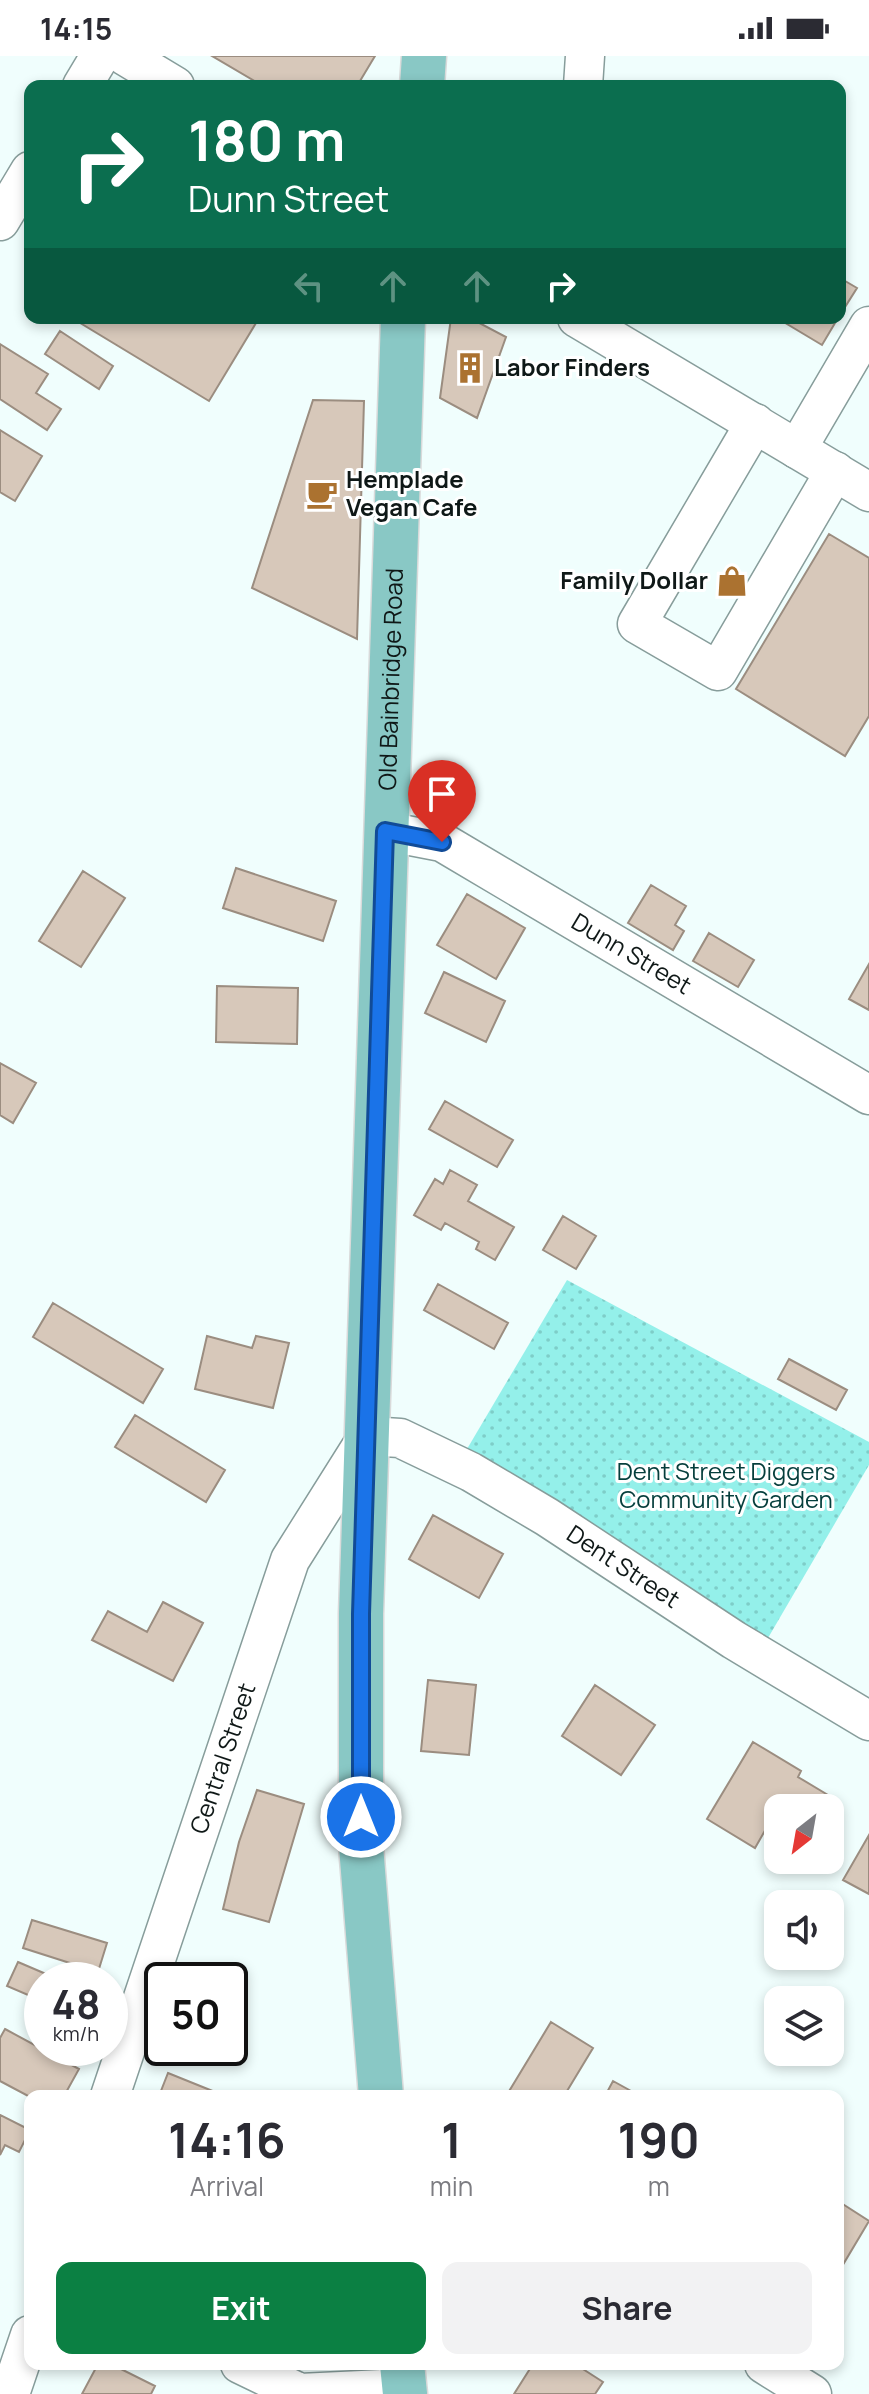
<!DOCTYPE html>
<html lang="en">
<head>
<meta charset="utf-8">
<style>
  :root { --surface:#fff; --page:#f2f2f3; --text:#2b2b33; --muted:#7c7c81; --accent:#0b8043 }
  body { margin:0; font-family:Manrope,sans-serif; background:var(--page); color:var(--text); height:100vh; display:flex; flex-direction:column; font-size:30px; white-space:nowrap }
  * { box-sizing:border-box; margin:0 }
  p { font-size:26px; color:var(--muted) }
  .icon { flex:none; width:44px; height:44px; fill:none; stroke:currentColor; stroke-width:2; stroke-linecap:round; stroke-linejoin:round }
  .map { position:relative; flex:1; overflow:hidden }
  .drawer { position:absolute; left:24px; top:2034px; width:820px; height:280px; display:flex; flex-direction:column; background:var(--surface); border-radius:16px; box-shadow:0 4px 12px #0003 }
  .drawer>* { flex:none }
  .top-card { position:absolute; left:24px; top:24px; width:822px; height:244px; border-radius:16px; box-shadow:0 4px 12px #0003; background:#0b6e4f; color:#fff; overflow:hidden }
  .needle { width:52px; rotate:211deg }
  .buttons { position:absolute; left:764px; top:1738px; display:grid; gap:16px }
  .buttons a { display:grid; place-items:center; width:80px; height:80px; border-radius:16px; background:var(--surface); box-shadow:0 4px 12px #0003; font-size:40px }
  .speed { position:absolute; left:24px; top:1906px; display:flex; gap:16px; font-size:40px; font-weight:700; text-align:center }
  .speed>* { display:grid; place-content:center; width:104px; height:104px; border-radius:50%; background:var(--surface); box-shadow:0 4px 12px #0003; line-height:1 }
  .speed small { font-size:20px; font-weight:400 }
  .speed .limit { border:4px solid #111; border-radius:12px; background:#fff; color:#111 }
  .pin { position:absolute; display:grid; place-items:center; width:68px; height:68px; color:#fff; margin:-82px -34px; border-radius:50% 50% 50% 0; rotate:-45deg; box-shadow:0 0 8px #0007 }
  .pin .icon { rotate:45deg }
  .me { position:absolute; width:88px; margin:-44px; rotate:0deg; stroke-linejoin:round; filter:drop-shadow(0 0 6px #0008) }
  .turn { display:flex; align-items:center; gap:28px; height:168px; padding:0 32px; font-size:36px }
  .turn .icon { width:104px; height:104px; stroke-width:2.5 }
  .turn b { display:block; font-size:56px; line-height:68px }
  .lanes { display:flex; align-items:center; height:76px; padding:0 32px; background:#0003; justify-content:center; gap:40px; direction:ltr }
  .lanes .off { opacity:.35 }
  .eta { display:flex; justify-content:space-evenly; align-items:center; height:136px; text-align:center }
  .eta b { font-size:48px; font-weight:700; line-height:56px }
  .button { display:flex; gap:16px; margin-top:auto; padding:16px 32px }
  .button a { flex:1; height:92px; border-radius:16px; background:var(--accent); color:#fff; font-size:32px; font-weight:700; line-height:92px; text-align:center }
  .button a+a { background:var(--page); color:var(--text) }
  .status { display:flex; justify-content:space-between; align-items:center; height:56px; padding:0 40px; background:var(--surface); direction:ltr }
  .status svg { height:22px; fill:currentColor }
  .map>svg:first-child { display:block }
  .garden { fill:url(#garden-dots) }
  .building { fill:#d7c8ba; stroke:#9b8d80; stroke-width:2 }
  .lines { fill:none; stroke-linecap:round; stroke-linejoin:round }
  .minor-casing { stroke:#879d9b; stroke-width:41 }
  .major-casing { stroke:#d9dada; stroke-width:47 }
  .minor { stroke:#fff; stroke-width:38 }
  .major { stroke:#89c8c5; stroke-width:44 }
  .route-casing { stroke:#114b97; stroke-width:20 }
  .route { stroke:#1a73e8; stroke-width:14 }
  .labels { text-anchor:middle; stroke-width:6; stroke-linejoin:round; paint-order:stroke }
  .poi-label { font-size:24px; font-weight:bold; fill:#0f1817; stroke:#fff; text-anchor:start }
  .street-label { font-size:24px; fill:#0f1817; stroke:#fff }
  .park-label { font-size:24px; fill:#053e3c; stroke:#fff }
</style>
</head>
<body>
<div class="status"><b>14:15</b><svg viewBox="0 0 49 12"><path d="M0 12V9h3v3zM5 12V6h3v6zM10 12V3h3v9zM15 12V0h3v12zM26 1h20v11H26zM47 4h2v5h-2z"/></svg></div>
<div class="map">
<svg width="869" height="2338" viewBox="0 0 869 2338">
  <defs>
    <pattern id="garden-dots" width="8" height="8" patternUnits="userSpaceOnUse" patternTransform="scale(2)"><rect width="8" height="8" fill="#94f0ea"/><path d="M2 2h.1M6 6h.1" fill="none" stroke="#7ecdc8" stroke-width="1.8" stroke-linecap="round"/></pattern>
  </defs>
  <rect width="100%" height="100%" fill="#f0fefd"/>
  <path class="garden" d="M 567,1224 L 869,1386 L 869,1409 L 768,1582 L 467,1393 Z"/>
  <path class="building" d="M 212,0 L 375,0 L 357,30 L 263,30 Z
    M 840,222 L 857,232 L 840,259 Z
    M 72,262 L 259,262 L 209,345 Z
    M 451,262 L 470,262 L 506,281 L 477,362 L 440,342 Z
    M 777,262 L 838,262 L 822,289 Z
    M 60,275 L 113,310 L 99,333 L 45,298 Z
    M 0,288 L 48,318 L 36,337 L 61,353 L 47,374 L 0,343 Z
    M 313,344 L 364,345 L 357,583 L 252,532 Z
    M 0,374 L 42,400 L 15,445 L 0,436 Z
    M 829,478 L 869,502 L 869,660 L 845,700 L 736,633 Z
    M 236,812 L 336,845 L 323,885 L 223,852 Z
    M 83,815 L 125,842 L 81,911 L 39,885 Z
    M 651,829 L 686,850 L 675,869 L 684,875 L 673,894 L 628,867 Z
    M 467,838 L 525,872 L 496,923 L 437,889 Z
    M 709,877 L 754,904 L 738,931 L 693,905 Z
    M 869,908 L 869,954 L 849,943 Z
    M 444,916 L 505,945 L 486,986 L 425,957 Z
    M 217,930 L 298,932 L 297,988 L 216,986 Z
    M 0,1007 L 36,1027 L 13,1067 L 0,1059 Z
    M 445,1045 L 513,1084 L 497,1111 L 429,1073 Z
    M 450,1114 L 477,1129 L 468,1145 L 514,1171 L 495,1204 L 476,1193 L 479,1186 L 445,1167 L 441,1174 L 414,1159 L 435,1123 L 443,1128 Z
    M 563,1160 L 596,1180 L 576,1213 L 543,1194 Z
    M 438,1228 L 508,1267 L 494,1293 L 424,1254 Z
    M 53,1247 L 163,1313 L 143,1347 L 33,1281 Z
    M 207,1280 L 252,1292 L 256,1280 L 289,1287 L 273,1352 L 195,1333 Z
    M 789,1303 L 847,1334 L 836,1354 L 778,1323 Z
    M 135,1359 L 225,1414 L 206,1446 L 115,1391 Z
    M 433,1459 L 503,1498 L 479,1542 L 409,1503 Z
    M 163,1546 L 203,1567 L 173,1625 L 92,1584 L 108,1555 L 147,1576 Z
    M 428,1624 L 476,1629 L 469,1699 L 421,1695 Z
    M 595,1629 L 655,1669 L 621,1719 L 562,1680 Z
    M 753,1686 L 801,1715 L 798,1721 L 828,1739 L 820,1752 L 778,1752 L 755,1792 L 707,1763 Z
    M 257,1734 L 304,1748 L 269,1866 L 223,1853 L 239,1786 Z
    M 869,1779 L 869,1838 L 843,1824 Z
    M 32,1864 L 107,1887 L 98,1916 L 23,1892 Z
    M 18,1906 L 60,1924 L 42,1924 L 42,1945 L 7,1930 Z
    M 551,1966 L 593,1992 L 564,2040 L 513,2040 L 508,2037 Z
    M 5,1973 L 79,2013 L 64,2040 L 30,2041 L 0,2025 L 0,1982 Z
    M 168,2017 L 225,2040 L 159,2040 Z
    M 613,2025 L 640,2040 L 605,2040 Z
    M 0,2059 L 30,2074 L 19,2096 L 5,2089 L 0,2099 Z
    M 838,2145 L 869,2165 L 838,2217 Z
    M 98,2308 L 111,2308 L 155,2330 L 151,2338 L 82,2338 Z
    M 533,2308 L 575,2308 L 603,2326 L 595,2338 L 514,2338 Z"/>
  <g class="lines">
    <defs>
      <g id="minor">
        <path d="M 125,0 L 175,30"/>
        <path d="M 82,30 L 100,0"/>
        <path d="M 583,30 L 585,0"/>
        <path d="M 0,165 L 30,115"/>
        <path d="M 577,262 L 869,436"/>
        <path d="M 755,367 L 637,568 L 718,615 L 835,415"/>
        <path d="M 797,393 L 869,270"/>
        <path id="s1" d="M 385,775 L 442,786 L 869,1039"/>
        <path id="s2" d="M 110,2040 L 290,1504 L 368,1380 L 400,1382 L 471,1416 L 547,1461 L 734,1584 L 869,1665"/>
        <path d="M 240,2308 L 300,2337 L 404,2332"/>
        <path d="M 764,2308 L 812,2338"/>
        <path d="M 10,2338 L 30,2279"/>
      </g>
      <g id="major">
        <path d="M 422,30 L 424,0"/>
        <path id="s3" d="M 381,2040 L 361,1790 L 361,1558 L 403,262"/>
        <path d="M 402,2308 L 405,2338"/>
      </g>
    </defs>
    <use href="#minor" class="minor-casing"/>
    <use href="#major" class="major-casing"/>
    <use href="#minor" class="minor"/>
    <use href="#major" class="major"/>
  </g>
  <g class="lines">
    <defs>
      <path id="route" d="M 361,1761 L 361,1558 L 385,775 L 442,786"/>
    </defs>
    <use href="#route" class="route-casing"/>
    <use href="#route" class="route"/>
  </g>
  <defs>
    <symbol id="building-bare" viewBox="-9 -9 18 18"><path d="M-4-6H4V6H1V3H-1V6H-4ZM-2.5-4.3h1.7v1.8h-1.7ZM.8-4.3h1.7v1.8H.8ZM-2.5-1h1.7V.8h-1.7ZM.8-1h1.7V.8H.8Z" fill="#ab7230" stroke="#fff" stroke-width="2.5" paint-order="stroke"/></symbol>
    <symbol id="cafe-bare" viewBox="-9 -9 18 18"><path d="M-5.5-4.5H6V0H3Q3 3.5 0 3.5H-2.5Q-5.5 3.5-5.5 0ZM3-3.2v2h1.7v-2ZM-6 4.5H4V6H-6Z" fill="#ab7230" stroke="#fff" stroke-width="2.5" paint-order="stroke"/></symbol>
    <symbol id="shop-bare" viewBox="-9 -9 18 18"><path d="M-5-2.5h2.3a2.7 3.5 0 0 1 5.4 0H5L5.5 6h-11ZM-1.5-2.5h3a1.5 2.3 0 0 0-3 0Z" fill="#ab7230" stroke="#fff" stroke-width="2.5" paint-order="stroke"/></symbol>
  </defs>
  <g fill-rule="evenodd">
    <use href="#building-bare" x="448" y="290" width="44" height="44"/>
    <use href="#cafe-bare" x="300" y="416" width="44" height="44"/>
    <use href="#shop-bare" x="710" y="503" width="44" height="44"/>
  </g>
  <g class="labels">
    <g class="poi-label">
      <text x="494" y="320">Labor Finders</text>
      <text x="346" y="432">Hemplade<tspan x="346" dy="28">Vegan Cafe</tspan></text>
      <text x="708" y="533" text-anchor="end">Family Dollar</text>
    </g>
    <g class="street-label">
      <text dy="8" stroke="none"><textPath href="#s3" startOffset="1418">Old Bainbridge Road</textPath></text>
      <text dy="8" stroke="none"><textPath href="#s1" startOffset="278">Dunn Street</textPath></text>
      <text dy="8" stroke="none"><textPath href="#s2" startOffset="1002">Dent Street</textPath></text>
      <text dy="8" stroke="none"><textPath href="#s2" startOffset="356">Central Street</textPath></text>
    </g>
    <g class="park-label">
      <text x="726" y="1424">Dent Street Diggers<tspan x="726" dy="28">Community Garden</tspan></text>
    </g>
  </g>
</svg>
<div class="buttons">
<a><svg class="needle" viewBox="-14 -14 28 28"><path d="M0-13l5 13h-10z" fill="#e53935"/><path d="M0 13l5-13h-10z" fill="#7c7c81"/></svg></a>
<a><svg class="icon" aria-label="sound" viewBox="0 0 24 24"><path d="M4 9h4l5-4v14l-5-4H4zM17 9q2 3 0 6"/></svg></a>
<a><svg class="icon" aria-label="layers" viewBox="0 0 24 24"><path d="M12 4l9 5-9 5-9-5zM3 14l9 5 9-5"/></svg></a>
</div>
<div class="speed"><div>48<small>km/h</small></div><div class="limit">50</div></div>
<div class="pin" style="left:442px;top:786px;background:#d93025"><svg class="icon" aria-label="arrive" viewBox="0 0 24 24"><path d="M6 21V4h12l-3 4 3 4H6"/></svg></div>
<svg class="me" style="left:361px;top:1761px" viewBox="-20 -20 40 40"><circle r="17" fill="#1a73e8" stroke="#fff" stroke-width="3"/><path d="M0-11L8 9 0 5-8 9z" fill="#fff"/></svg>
<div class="top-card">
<div class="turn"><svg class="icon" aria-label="right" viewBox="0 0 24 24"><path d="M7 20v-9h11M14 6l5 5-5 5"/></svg><div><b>180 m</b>Dunn Street</div></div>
<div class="lanes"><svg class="icon off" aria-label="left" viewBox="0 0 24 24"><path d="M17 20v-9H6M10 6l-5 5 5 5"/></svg><svg class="icon off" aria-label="ahead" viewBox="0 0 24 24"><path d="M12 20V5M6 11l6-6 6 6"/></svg><svg class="icon off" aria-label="ahead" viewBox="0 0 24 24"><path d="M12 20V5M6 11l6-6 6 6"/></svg><svg class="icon" aria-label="right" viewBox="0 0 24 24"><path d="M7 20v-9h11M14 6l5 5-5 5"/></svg></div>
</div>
<section class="drawer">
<div class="eta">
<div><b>14:16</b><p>Arrival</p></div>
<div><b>1</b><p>min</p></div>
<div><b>190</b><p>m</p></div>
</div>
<div class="button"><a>Exit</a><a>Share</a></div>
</section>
</div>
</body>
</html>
